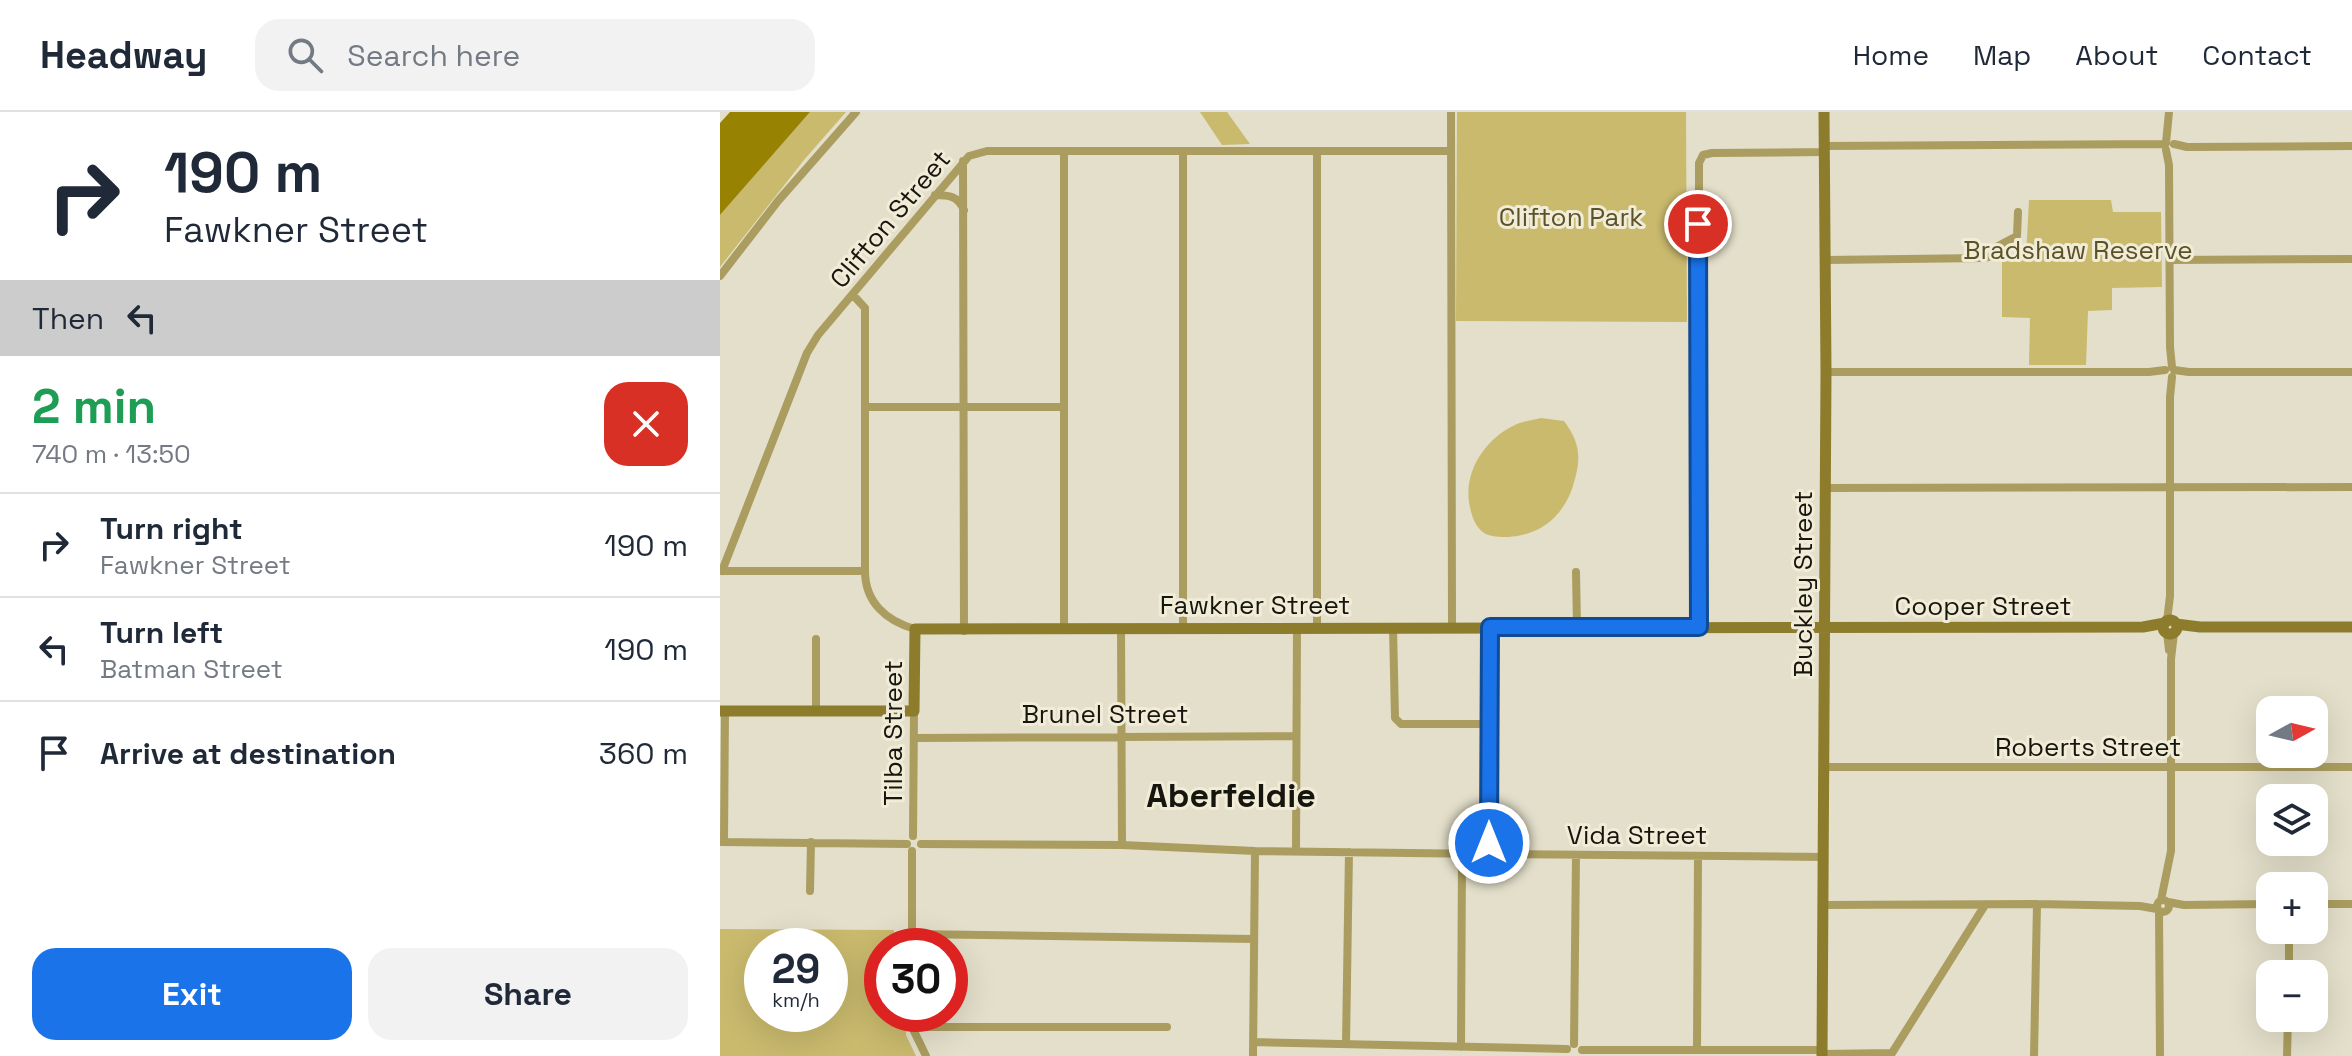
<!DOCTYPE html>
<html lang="en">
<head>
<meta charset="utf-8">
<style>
  :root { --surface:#fff; --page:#f2f2f3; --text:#1f2937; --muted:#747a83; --line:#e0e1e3; --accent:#1a73e8 }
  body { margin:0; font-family:"Space Grotesk",sans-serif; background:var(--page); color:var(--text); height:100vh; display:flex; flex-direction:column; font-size:30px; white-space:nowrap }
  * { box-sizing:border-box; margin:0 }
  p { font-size:26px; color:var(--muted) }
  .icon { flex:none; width:44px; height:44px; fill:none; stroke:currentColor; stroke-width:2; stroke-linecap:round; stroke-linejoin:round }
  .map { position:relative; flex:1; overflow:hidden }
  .side { display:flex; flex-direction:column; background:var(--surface); width:720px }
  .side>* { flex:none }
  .hud { background:#fff; color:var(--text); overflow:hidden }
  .needle { width:52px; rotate:82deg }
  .controls { position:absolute; left:1536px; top:584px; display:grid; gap:16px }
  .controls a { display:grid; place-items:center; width:72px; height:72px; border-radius:16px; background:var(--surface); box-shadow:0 8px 32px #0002; font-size:40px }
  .speed { position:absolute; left:24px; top:816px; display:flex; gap:16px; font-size:40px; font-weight:700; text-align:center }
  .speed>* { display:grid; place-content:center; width:104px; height:104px; border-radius:50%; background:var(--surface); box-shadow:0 8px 32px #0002; line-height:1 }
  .speed small { font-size:20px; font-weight:400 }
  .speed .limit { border:12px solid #d22; background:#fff; color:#111 }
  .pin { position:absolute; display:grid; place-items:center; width:68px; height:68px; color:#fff; margin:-34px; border:4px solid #fff; border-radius:50%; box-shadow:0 2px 8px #0007 }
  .me { position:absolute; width:88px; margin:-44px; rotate:0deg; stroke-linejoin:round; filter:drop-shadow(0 0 6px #0008) }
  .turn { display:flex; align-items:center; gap:28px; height:168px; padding:0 32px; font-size:36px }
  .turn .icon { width:104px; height:104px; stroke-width:2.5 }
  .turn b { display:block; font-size:56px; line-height:68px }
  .then { display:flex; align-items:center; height:76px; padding:0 32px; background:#0003; gap:16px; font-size:30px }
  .round { display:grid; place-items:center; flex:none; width:84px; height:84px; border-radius:24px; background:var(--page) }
  .overview { display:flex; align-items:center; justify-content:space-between; height:136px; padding:0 32px }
  h1 { font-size:48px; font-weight:700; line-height:60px; color:#1e9e55 }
  .action { display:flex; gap:16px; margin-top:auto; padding:16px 32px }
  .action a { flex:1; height:92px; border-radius:24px; background:var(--accent); color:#fff; font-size:32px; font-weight:700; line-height:92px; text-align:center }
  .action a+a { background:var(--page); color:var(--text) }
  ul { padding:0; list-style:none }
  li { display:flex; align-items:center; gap:24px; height:104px; padding:0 32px; border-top:2px solid var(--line) }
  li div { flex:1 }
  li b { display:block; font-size:30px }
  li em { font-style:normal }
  header { display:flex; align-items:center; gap:48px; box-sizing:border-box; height:112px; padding:0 40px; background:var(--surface); border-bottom:2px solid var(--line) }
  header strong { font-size:38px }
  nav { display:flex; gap:44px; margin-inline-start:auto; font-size:28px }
  .search { width:560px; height:72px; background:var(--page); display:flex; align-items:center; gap:20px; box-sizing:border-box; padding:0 28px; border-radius:24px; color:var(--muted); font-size:30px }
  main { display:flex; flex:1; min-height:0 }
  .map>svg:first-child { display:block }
  .green { fill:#caba6e; fill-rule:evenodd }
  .water { fill:#978202 }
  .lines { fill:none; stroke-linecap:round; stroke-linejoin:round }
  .street { stroke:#aa9d5f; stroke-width:8 }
  .secondary { stroke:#8c7c2c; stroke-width:11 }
  .route-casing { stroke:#114b97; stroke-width:20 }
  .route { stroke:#1a73e8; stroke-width:14 }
  .labels { text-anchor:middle; stroke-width:6; stroke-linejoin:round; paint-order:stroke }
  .park-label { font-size:26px; fill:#5b5228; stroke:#f1ecd7 }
  .street-label { font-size:26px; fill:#16150e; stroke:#f1ecd7 }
  .district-label { font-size:34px; font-weight:bold; fill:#16150e; stroke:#f1ecd7 }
</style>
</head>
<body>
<header>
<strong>Headway</strong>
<div class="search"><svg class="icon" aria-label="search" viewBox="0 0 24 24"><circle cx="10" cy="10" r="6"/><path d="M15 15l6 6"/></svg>Search here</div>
<nav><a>Home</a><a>Map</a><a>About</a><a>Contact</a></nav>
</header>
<main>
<section class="side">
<div class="hud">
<div class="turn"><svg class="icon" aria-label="right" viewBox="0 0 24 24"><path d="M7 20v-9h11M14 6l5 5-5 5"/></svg><div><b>190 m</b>Fawkner Street</div></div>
<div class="then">Then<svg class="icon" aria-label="left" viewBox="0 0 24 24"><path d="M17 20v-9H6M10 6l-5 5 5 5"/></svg></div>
</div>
<div class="overview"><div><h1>2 min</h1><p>740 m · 13:50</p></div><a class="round" style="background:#d93025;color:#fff"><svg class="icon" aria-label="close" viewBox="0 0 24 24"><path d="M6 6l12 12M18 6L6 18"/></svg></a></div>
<ul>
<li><svg class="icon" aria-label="right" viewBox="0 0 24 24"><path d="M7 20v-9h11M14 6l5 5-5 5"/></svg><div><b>Turn right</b><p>Fawkner Street</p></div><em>190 m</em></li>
<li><svg class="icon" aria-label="left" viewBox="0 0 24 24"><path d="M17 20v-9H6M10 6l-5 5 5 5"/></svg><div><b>Turn left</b><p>Batman Street</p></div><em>190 m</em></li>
<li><svg class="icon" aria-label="arrive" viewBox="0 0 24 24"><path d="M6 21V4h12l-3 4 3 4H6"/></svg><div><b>Arrive at destination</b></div><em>360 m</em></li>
</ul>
<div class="action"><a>Exit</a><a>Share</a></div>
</section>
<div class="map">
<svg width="1632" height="944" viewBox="0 0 1632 944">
  <rect width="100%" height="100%" fill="#e3dfca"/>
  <path class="green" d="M 90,0 L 126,0 L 84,48 L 0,155 L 0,103 Z
    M 480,0 L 507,0 L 530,32 L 502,33 Z
    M 737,0 L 966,0 L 967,210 L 736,209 Z
    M 1309,88 L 1391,88 L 1393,100 L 1441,100 L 1442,175 L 1392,176 L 1392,198 L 1368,199 L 1366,253 L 1309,253 L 1310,206 L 1282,205 L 1282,145 L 1306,145 Z
    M 821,306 L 844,309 C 862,333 861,349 852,377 C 841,407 819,423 788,425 C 781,425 770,425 764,421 C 755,414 752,405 750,395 C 742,361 765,326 797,312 C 804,309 814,308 821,306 Z
    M 0,817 L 174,818 L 174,834 L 162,834 L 162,902 L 174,902 L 186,908 L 186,923 L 196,944 L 0,944 ZM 42,834 L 110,834 L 110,902 L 42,902 Z"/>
  <path class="water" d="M 10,0 L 90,0 L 0,103 L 0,11 Z"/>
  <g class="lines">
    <path class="street" d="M 731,0 L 732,515
      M 1446,31 L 1449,0
      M 1454,32 L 1467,35 L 1632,34
      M 1105,34 L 1445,32
      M 1446,38 L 1449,53 L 1450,235 L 1452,255
      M 344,39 L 344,518
      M 597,39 L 597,515
      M 243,49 L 244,519
      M 215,83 C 229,83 238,84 244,98
      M 1105,148 L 1265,146 L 1272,144 L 1278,134 L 1297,124 L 1298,100
      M 1450,148 L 1632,147
      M 0,164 L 58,89 L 136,0
      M 133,183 L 145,196 L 145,459
      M 1454,258 L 1469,260 L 1632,260
      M 1106,260 L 1429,260 L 1445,258
      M 146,295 L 343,295
      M 1106,376 L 1632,375
      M 1,459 L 145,459 C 145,490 166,509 195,517
      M 2,459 L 87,241 L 98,223 L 249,44 L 267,39 L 731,39
      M 856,460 L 857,515
      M 1447,509 L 1450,484 L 1450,285 L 1452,265
      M 673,515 L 675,606 L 681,612 L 769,612
      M 979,515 L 979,51 L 983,43 L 992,41 L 1105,40
      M 401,516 L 402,733
      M 463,516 L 463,39
      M 1447,521 L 1449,538
      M 96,599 L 96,527
      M 194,626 L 576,624
      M 1105,655 L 1632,655
      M 193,724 L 194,599
      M 0,730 L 187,732
      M 4,730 L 5,599
      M 201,732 L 402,733 L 535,739 L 769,742 L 1104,745
      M 576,739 L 577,516
      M 769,742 L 770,515
      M 90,779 L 91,730
      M 1441,788 L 1451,739 L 1451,547 L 1454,521
      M1437 794a6 6 0 1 1 12 0a6 6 0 1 1-12 0Z
      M 1448,790 L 1464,793 L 1550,792
      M 1594,792 L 1632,792
      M 1104,793 L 1317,792 L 1420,794 L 1437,797
      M 1439,799 L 1440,944
      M 192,822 L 534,827
      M 192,834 L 192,739
      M 1569,862 L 1569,818
      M 192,902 L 192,915 L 206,944
      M 192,915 L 447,915
      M 533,930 L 847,937
      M 626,932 L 629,740
      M 854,932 L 856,743
      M 741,935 L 742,742
      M 977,937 L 978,744
      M 862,938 L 1102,938
      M 1102,942 L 1172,941 L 1265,793
      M 533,944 L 535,739
      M 1314,944 L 1317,792
      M 1567,944 L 1568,906"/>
    <path class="secondary" d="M1443 515a7 7 0 1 1 14 0a7 7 0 1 1-14 0Z
      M 1456,512 L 1480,515 L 1632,515
      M 0,599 L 194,599 L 195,517 L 1423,515 L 1445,511
      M 1102,944 L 1106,260 L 1104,0"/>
  </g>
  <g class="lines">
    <defs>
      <path id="route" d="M 769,731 L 770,515 L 979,515 L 978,112"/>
    </defs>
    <use href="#route" class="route-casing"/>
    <use href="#route" class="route"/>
  </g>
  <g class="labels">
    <g class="park-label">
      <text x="851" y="114">Clifton Park</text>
      <text x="1358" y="147">Bradshaw Reserve</text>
    </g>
    <g class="street-label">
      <text transform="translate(170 107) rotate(-50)" y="9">Clifton Street</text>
      <text transform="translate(1083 472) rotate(-90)" y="9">Buckley Street</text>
      <text x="535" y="502">Fawkner Street</text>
      <text x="1263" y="503">Cooper Street</text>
      <text x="385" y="611">Brunel Street</text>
      <text transform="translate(173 621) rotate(-90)" y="9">Tilba Street</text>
      <text x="1368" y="644">Roberts Street</text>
      <text x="917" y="732">Vida Street</text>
    </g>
    <g class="district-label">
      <text x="511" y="695">Aberfeldie</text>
    </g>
  </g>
</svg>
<div class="controls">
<a><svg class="needle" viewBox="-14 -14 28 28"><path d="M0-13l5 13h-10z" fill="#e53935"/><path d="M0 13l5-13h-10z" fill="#747a83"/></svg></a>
<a><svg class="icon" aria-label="layers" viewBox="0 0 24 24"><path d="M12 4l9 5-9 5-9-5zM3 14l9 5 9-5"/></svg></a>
<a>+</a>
<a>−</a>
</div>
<div class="speed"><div>29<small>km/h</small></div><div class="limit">30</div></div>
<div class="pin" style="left:978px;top:112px;background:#d93025"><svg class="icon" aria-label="arrive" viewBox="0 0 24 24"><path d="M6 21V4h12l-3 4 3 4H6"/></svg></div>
<svg class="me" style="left:769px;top:731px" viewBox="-20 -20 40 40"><circle r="17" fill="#1a73e8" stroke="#fff" stroke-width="3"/><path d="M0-11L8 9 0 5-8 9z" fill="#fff"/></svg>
</div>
</main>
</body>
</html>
